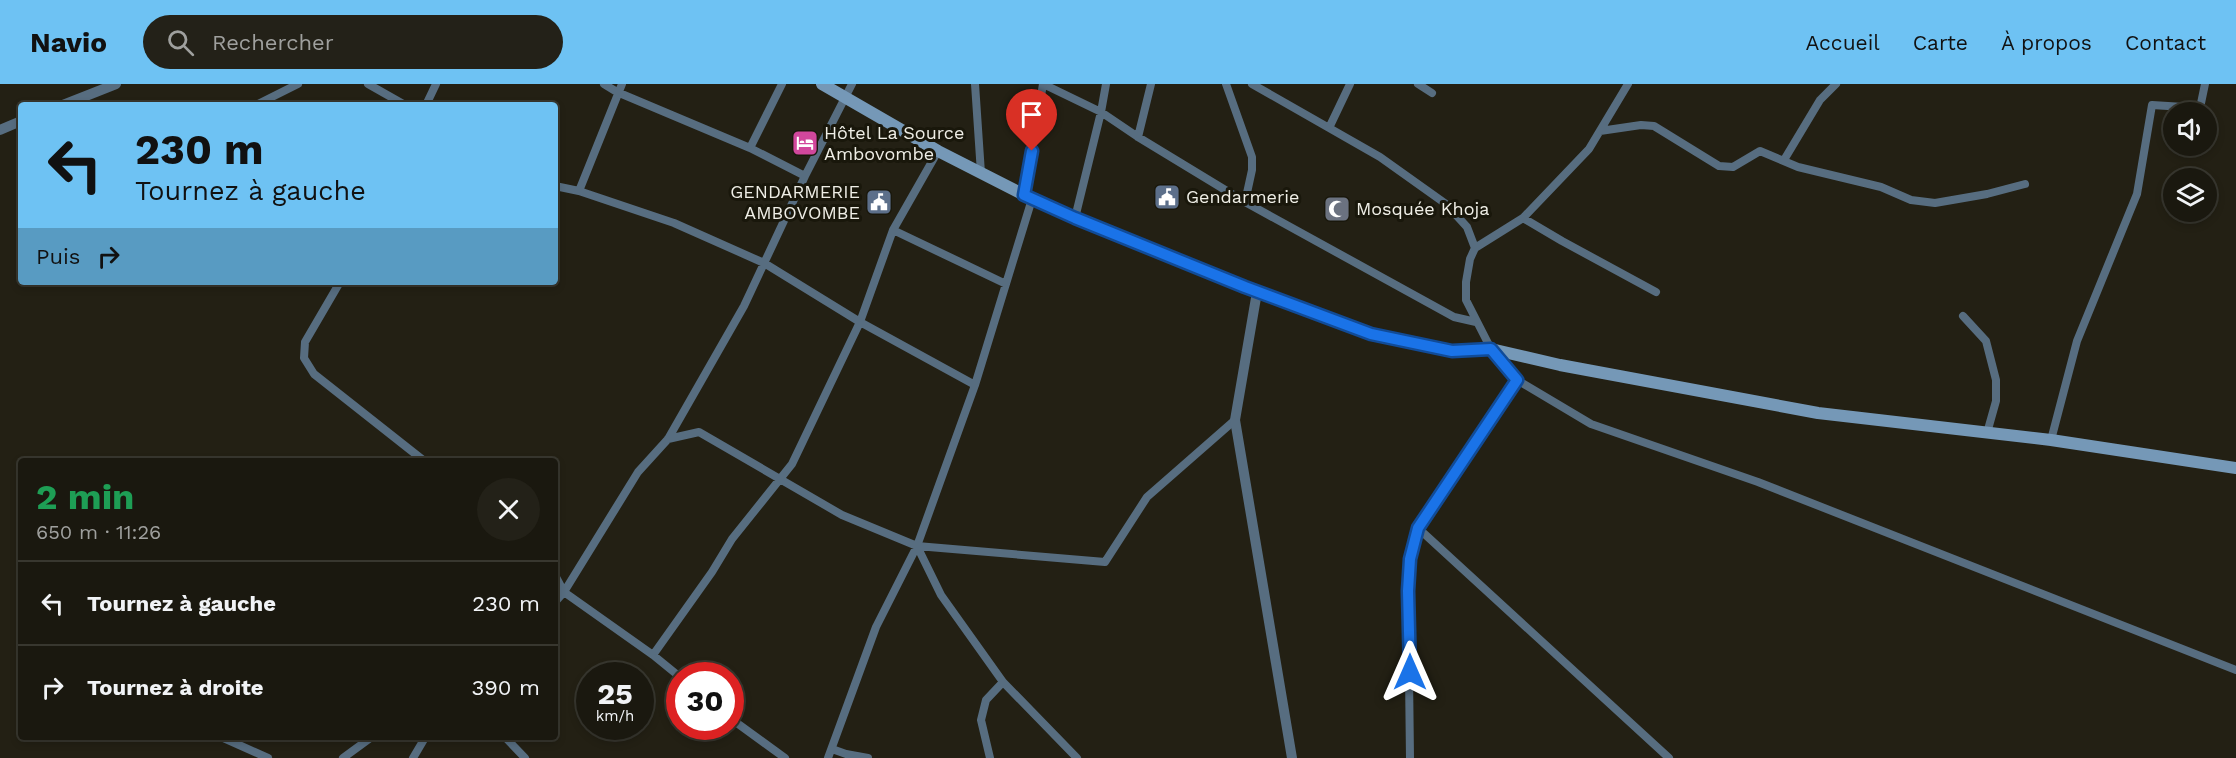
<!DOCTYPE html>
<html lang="fr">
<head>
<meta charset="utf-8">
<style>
  :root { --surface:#1a180f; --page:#232118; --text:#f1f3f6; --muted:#9fa09e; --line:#38372f; --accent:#6ec2f3 }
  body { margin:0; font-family:"Work Sans",sans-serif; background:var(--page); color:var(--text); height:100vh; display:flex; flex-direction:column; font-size:22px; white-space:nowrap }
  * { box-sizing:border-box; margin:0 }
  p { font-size:20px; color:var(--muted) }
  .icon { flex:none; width:33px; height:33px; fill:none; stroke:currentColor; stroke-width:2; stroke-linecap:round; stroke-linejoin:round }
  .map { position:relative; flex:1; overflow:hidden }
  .details { position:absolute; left:18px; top:374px; width:540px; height:282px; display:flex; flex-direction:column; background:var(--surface); border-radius:6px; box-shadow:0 3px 9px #0003,0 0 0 2px var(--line) }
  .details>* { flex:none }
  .hud { position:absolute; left:18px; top:18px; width:540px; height:183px; border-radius:6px; box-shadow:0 3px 9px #0003,0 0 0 2px var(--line); background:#6ec2f3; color:#111; overflow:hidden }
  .controls { position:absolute; left:2163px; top:18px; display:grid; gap:12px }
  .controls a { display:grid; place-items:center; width:54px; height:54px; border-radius:50%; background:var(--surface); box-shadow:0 3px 9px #0003,0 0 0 2px var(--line); font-size:30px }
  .speed { position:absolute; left:576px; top:578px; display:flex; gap:12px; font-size:30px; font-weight:700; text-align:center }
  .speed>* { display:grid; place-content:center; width:78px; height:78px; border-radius:50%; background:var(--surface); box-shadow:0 3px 9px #0003,0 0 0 2px var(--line); line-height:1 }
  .speed small { font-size:15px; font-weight:400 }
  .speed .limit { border:9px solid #d22; background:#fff; color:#111 }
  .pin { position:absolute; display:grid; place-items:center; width:51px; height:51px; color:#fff; margin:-62px -26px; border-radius:50% 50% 50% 0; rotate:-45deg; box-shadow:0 0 6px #0007 }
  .pin .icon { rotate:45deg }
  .me { position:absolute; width:66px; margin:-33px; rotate:0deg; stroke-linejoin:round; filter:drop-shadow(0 0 4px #0008) }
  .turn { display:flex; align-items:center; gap:21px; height:126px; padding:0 18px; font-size:27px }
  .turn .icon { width:78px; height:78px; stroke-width:2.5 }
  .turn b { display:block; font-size:42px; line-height:51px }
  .then { display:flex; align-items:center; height:57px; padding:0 18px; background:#0003; gap:12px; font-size:22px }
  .round { display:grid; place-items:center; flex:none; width:63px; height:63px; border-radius:32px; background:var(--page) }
  .summary { display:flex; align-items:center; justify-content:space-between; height:102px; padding:0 18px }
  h1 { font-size:36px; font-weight:700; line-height:45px; color:#1e9e55 }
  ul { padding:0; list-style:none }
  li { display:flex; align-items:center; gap:18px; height:84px; padding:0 18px; border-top:2px solid var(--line) }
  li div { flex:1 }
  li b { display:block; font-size:22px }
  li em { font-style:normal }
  header { display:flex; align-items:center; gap:36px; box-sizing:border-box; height:84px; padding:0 30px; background:var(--accent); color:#111 }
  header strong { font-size:28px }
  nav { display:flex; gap:33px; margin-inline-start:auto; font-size:21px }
  .search { width:420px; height:54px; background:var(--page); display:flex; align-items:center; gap:15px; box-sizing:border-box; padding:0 21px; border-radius:33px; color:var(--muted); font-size:22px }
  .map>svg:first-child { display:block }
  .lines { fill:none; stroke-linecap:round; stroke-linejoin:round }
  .minor { stroke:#576d80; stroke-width:8 }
  .tertiary { stroke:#576d80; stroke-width:10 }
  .secondary { stroke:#7598b7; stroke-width:12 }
  .route-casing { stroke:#114b97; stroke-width:15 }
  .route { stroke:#1a73e8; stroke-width:10 }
  .labels { text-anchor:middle; stroke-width:6; stroke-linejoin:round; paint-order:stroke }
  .poi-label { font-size:18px; fill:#efeee6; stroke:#19170b; text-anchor:start }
</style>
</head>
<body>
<header>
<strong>Navio</strong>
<div class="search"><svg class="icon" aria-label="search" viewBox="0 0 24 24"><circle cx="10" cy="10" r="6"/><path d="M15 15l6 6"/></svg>Rechercher</div>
<nav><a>Accueil</a><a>Carte</a><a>À propos</a><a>Contact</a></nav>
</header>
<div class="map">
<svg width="2236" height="674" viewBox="0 0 2236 674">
  <rect width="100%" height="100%" fill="#232014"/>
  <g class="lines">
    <path class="minor" d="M 368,0 L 405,21
      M 604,0 L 617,8 L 750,64 L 805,92
      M 975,0 L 981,89
      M 1043,0 L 1101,28 L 1138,53 L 1245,118 L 1454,233 L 1476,238
      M 1226,0 L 1252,73 L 1252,86 L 1245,118
      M 1252,0 L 1380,73 L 1446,120 L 1467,143 L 1475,164
      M 1418,0 L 1432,9
      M 1628,0 L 1589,65 L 1523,134 L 1475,164 L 1470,175 L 1466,198 L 1466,216 L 1491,265 L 1517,296 L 1591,340 L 1758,398 L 2236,586
      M 256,21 L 298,0
      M 426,21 L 436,0
      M 1329,44 L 1350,0
      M 1600,47 L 1641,41 L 1654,42 L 1719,82 L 1733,83 L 1760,67 L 1798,83 L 1881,103 L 1911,116 L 1935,119 L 1987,110 L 2025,100
      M 1138,53 L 1151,0
      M 750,64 L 782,0
      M 1784,76 L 1820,16 L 1836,0
      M 555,102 L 579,107 L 674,139 L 764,179 L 860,238 L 975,301
      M 579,107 L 622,0
      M 1024,111 L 1043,0
      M 1075,134 L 1101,28 L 1106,0
      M 1523,134 L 1562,157 L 1656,208
      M 893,146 L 1006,200
      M 340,198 L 305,258 L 304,274 L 314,290 L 423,376
      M 1963,232 L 1986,257 L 1996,296 L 1996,317 L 1987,349
      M 668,355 L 699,348 L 842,431 L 917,462 L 1105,478 L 1147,413 L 1235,336
      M 2051,356 L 2077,257 L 2137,110 L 2152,21 L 2200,24 L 2205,0
      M 1418,444 L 1669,674
      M 917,462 L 941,511 L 1003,598 L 1077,674
      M 555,491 L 564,508 L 653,571 L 680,593
      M 555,518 L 564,508 L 638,388 L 668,355 L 744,222 L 805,92 L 852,0
      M 653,571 L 712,488 L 732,455 L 792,380 L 860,238 L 893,146 L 938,67
      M 730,634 L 785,674
      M 219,652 L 268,674
      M 504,652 L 525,674
      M 832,665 L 846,670 L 868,674
      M 343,674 L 373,652
      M 413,674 L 426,652
      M 828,674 L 876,543 L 917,462 L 975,301 L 1032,115
      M 990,674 L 981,636 L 986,616 L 1003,598
      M 1410,674 L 1408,507 L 1410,475 L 1418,444 L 1517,296"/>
    <path class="tertiary" d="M 63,21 L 116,0
      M 0,46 L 21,37
      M 1257,208 L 1235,336 L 1292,674"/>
    <path class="secondary" d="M 822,0 L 938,67 L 1032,115 L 1075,134 L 1245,203 L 1371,250 L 1452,267 L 1491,265 L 1560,281 L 1818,329 L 2051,356 L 2236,384"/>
  </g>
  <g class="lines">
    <defs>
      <path id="route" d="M 1032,67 L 1024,111 L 1075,134 L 1245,203 L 1371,250 L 1452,267 L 1491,265 L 1517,296 L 1418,444 L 1410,475 L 1408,507 L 1410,588"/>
    </defs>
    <use href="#route" class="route-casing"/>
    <use href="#route" class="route"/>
  </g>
  <defs>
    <symbol id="hotel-square" viewBox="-11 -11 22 22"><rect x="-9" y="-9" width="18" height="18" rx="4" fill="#d1479c" stroke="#19170b"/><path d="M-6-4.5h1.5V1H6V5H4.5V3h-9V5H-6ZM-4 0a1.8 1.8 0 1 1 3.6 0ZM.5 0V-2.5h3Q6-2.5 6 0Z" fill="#fff"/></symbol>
    <symbol id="civic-square" viewBox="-11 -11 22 22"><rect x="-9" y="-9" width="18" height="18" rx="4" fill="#5c6f8a" stroke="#19170b"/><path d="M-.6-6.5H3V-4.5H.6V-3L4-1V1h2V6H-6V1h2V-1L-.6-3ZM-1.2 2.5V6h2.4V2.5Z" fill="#fff"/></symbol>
    <symbol id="mosque-square" viewBox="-11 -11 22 22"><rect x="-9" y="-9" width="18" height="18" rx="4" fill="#6b7280" stroke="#19170b"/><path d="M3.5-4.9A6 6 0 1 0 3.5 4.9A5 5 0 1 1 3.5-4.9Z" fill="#fff"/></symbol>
  </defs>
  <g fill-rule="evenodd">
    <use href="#hotel-square" x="790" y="44" width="30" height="30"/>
    <use href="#civic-square" x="1152" y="98" width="30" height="30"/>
    <use href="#civic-square" x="864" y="103" width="30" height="30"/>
    <use href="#mosque-square" x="1322" y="110" width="30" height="30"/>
  </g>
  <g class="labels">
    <g class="poi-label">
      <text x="824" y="55">Hôtel La Source<tspan x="824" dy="21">Ambovombe</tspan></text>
      <text x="860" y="114" text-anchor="end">GENDARMERIE<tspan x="860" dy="21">AMBOVOMBE</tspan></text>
      <text x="1186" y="119">Gendarmerie</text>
      <text x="1356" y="131">Mosquée Khoja</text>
    </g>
  </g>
</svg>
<div class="controls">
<a><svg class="icon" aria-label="sound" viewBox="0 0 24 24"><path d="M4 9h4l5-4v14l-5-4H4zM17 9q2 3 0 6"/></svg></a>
<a><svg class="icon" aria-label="layers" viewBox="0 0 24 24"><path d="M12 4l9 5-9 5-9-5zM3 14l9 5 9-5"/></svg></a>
</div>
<div class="speed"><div>25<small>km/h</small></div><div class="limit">30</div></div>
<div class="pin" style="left:1032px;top:67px;background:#d93025"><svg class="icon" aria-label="arrive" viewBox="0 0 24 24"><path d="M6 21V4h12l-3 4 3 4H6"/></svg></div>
<svg class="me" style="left:1410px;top:588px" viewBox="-20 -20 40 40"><path d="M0-17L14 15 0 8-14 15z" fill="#1a73e8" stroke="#fff" stroke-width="4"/></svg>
<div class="hud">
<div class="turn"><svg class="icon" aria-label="left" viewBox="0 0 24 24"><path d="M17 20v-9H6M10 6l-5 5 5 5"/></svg><div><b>230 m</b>Tournez à gauche</div></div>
<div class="then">Puis<svg class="icon" aria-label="right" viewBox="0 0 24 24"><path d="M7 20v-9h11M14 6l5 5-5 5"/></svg></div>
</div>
<section class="details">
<div class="summary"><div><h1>2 min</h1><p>650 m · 11:26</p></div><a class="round"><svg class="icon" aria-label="close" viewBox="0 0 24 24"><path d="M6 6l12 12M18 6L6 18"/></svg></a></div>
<ul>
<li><svg class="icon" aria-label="left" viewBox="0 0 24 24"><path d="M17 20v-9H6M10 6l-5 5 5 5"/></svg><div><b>Tournez à gauche</b></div><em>230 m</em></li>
<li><svg class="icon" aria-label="right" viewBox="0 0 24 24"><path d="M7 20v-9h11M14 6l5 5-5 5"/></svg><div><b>Tournez à droite</b></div><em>390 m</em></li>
</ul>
</section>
</div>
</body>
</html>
